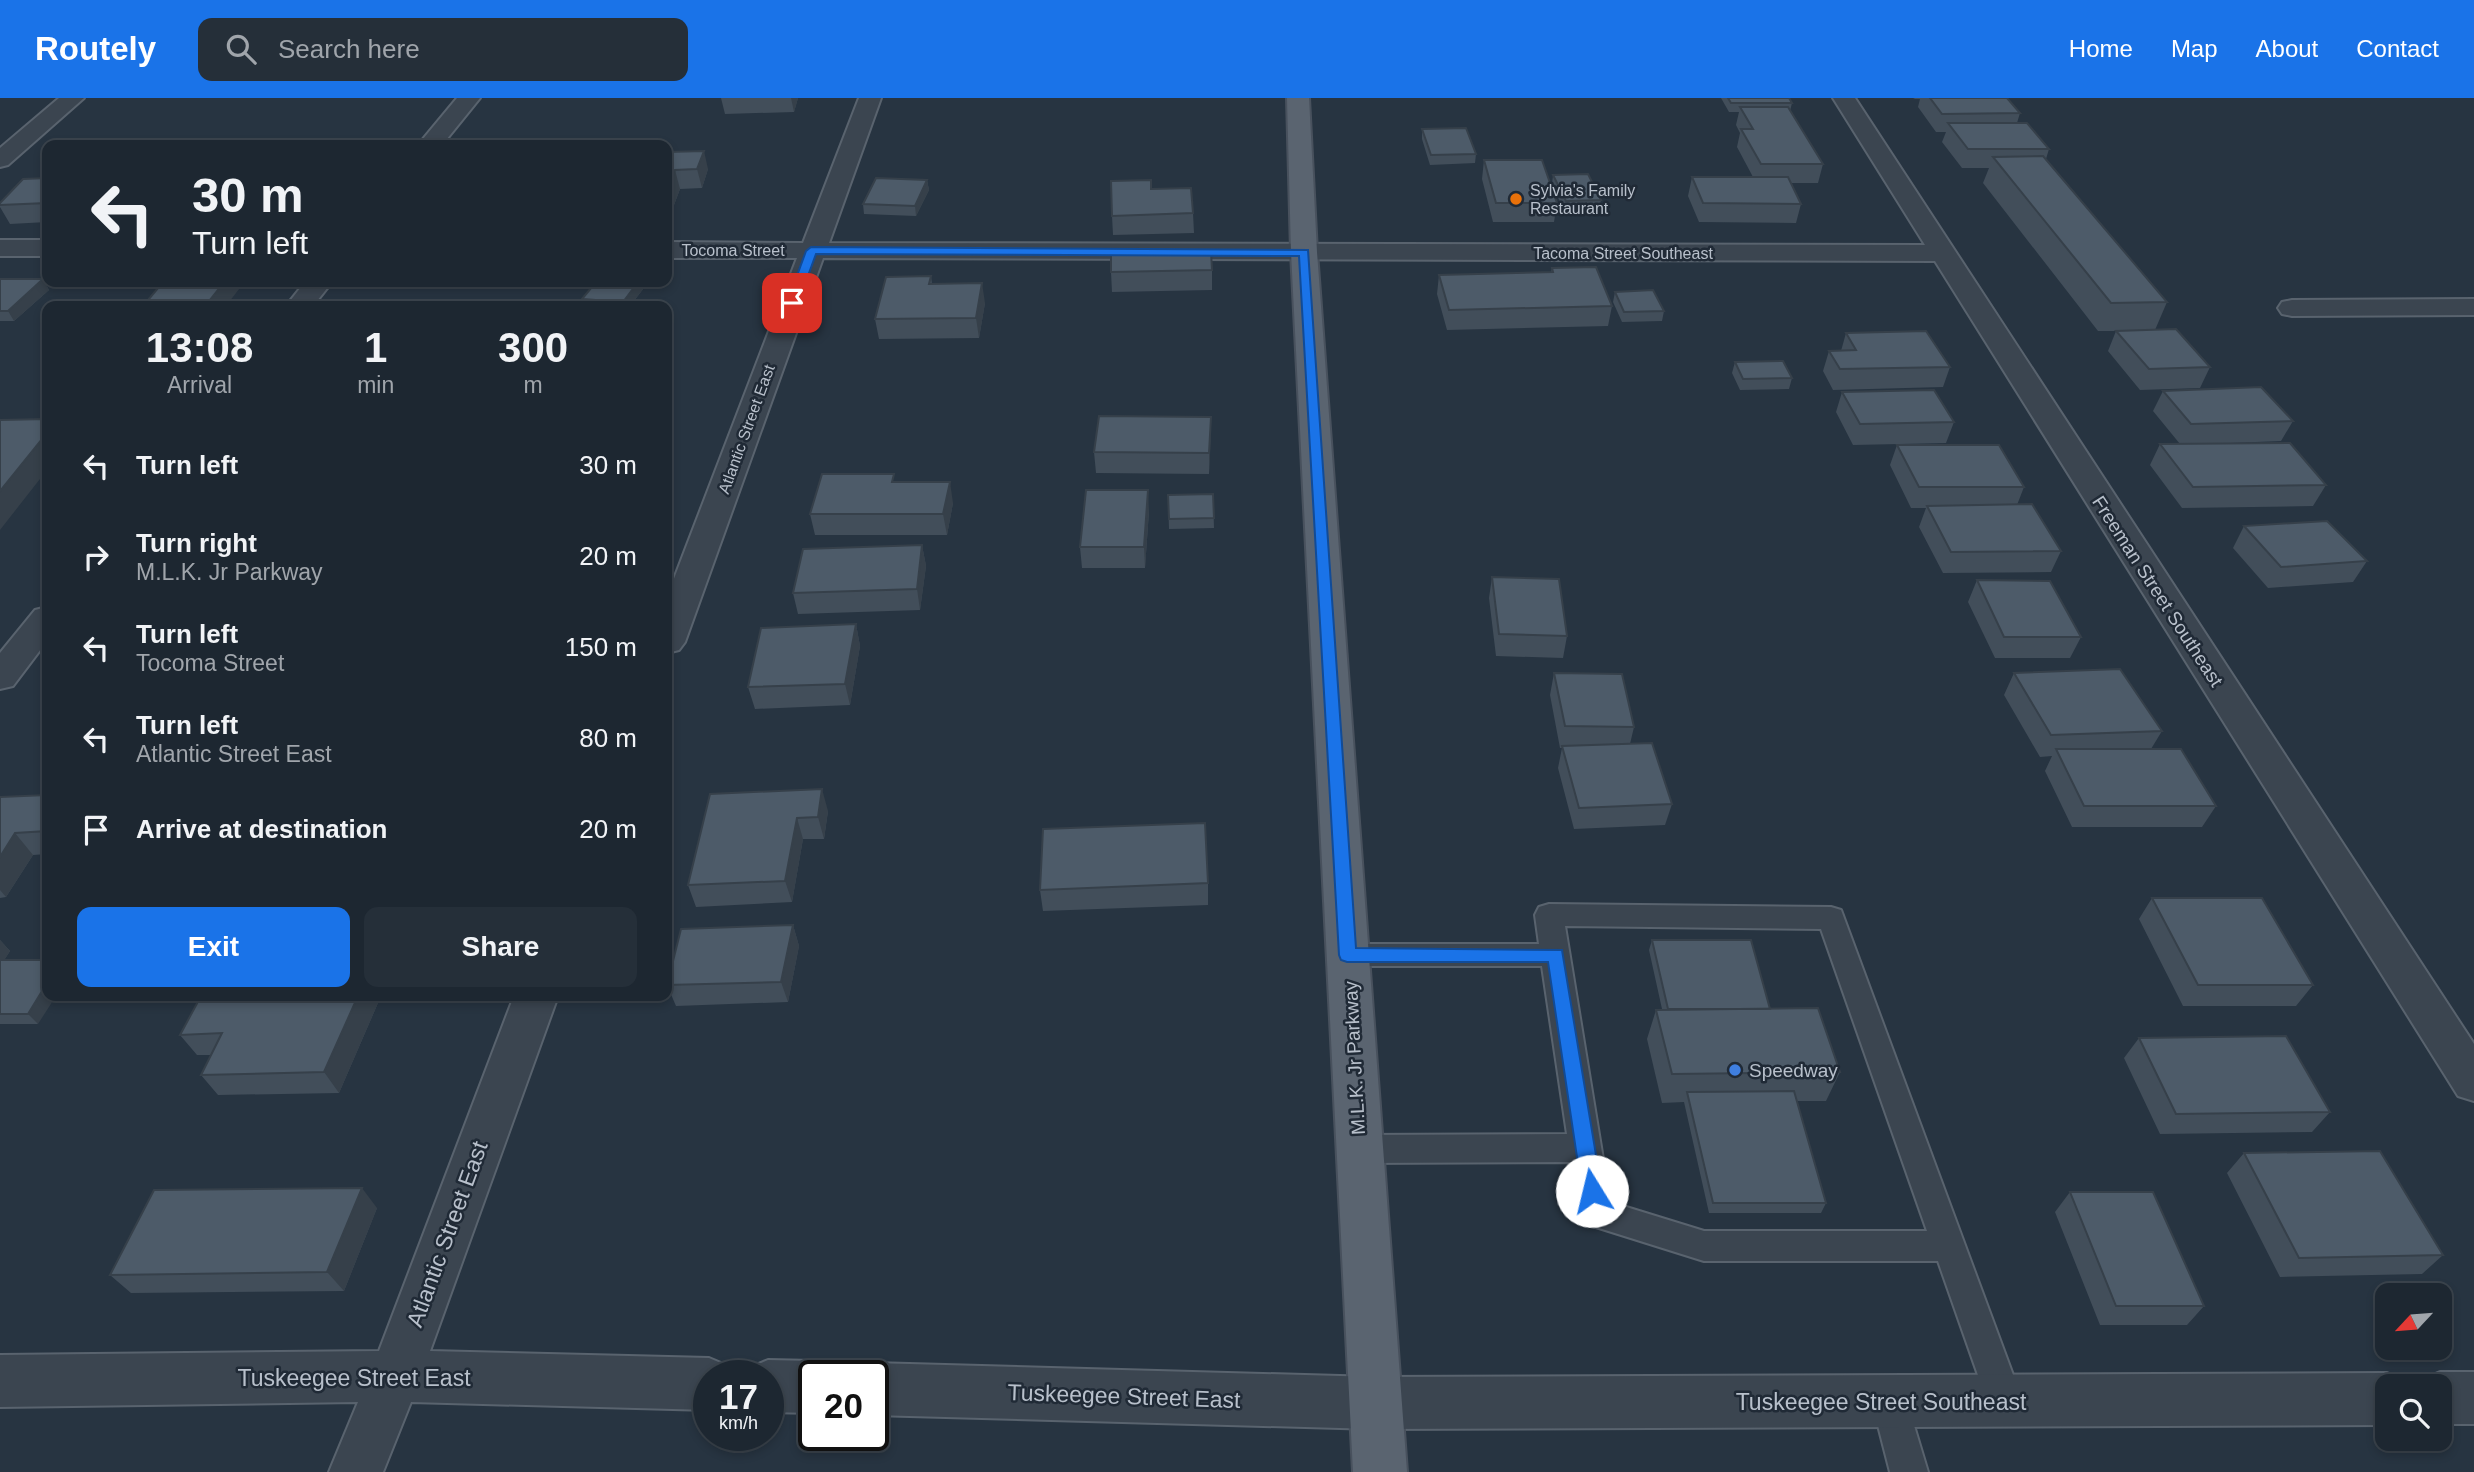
<!DOCTYPE html>
<html lang="en">
<head>
<meta charset="utf-8">
<style>
  :root { --surface:#1d2731; --page:#252f39; --text:#f1f3f6; --muted:#a0a5ab; --line:#3b444d; --accent:#1a73e8 }
  body { margin:0; font-family:Helvetica,sans-serif; background:var(--page); color:var(--text); height:100vh; display:flex; flex-direction:column; font-size:26px; white-space:nowrap }
  * { box-sizing:border-box; margin:0 }
  p { font-size:23px; color:var(--muted) }
  .icon { flex:none; width:38px; height:38px; fill:none; stroke:currentColor; stroke-width:2; stroke-linecap:round; stroke-linejoin:round }
  .map { position:relative; flex:1; overflow:hidden }
  .side { position:absolute; left:42px; top:203px; width:630px; height:700px; display:flex; flex-direction:column; background:var(--surface); border-radius:14px; box-shadow:0 4px 10px #0003,0 0 0 2px var(--line) }
  .side>* { flex:none }
  .banner { position:absolute; left:42px; top:42px; width:630px; height:147px; border-radius:14px; box-shadow:0 4px 10px #0003,0 0 0 2px var(--line); background:#1d2731; color:var(--text); overflow:hidden }
  .needle { width:46px; rotate:244deg }
  .controls { position:absolute; left:2375px; top:1185px; display:grid; gap:14px }
  .controls a { display:grid; place-items:center; width:77px; height:77px; border-radius:14px; background:var(--surface); box-shadow:0 4px 10px #0003,0 0 0 2px var(--line); font-size:35px }
  .speed { position:absolute; left:693px; top:1262px; display:flex; gap:14px; font-size:35px; font-weight:700; text-align:center }
  .speed>* { display:grid; place-content:center; width:91px; height:91px; border-radius:50%; background:var(--surface); box-shadow:0 4px 10px #0003,0 0 0 2px var(--line); line-height:1 }
  .speed small { font-size:18px; font-weight:400 }
  .speed .limit { border:4px solid #111; border-radius:10px; background:#fff; color:#111 }
  .pin { position:absolute; display:grid; place-items:center; width:60px; height:60px; color:#fff; margin:-30px; border-radius:14px; box-shadow:0 4px 10px #0006 }
  .me { position:absolute; width:77px; margin:-38px; rotate:351deg; stroke-linejoin:round; filter:drop-shadow(0 0 5px #0008) }
  .turn { display:flex; align-items:center; gap:24px; height:147px; padding:0 35px; font-size:32px }
  .turn .icon { width:91px; height:91px; stroke-width:2.5 }
  .turn b { display:block; font-size:49px; line-height:60px }
  .eta { display:flex; justify-content:space-evenly; align-items:center; height:119px; text-align:center }
  .eta b { font-size:42px; font-weight:800; line-height:49px }
  .action { display:flex; gap:14px; margin-top:auto; padding:14px 35px }
  .action a { flex:1; height:80px; border-radius:14px; background:var(--accent); color:#fff; font-size:28px; font-weight:800; line-height:80px; text-align:center }
  .action a+a { background:var(--page); color:var(--text) }
  ul { padding:0; list-style:none }
  li { display:flex; align-items:center; gap:21px; height:91px; padding:0 35px }
  li div { flex:1 }
  li b { display:block; font-size:26px }
  li em { font-style:normal }
  header { display:flex; align-items:center; gap:42px; box-sizing:border-box; height:98px; padding:0 35px; background:var(--accent); color:#fff }
  header strong { font-size:33px }
  nav { display:flex; gap:38px; margin-inline-start:auto; font-size:24px }
  .search { width:490px; height:63px; background:var(--page); display:flex; align-items:center; gap:18px; box-sizing:border-box; padding:0 24px; border-radius:14px; color:var(--muted); font-size:26px }
  .map>svg:first-child { display:block }
  .lines { fill:none; stroke-linecap:round; stroke-linejoin:round }
  .service-casing { stroke:#59636e; stroke-width:4 }
  .minor-casing { stroke:#59636e; stroke-width:4 }
  .primary-casing { stroke:#48515d; stroke-width:4 }
  .service { fill:#3b4550; fill-rule:evenodd }
  .minor { fill:#3b4550; fill-rule:evenodd }
  .primary { fill:#5a6470; fill-rule:evenodd }
  .wall { fill:#424e5a }
  .shaded-wall { fill:#36404a }
  .building { fill:#4d5b69; stroke:#36404a; stroke-width:2 }
  .route { fill:#1a73e8; stroke:#114b97; stroke-width:2 }
  .food-dot { fill:#e8710a; stroke:#202a36; stroke-width:2.5 }
  .shop-dot { fill:#3f7fe0; stroke:#202a36; stroke-width:2.5 }
  .labels { text-anchor:middle; stroke-width:5; stroke-linejoin:round; paint-order:stroke }
  .far-poi-label { font-size:16px; fill:#b8c0cb; stroke:#202a36; text-anchor:start }
  .far-street-label { font-size:16px; fill:#b8c0cb; stroke:#202a36 }
  .street-label { font-size:19px; fill:#b8c0cb; stroke:#202a36 }
  .poi-label { font-size:19px; fill:#b8c0cb; stroke:#202a36; text-anchor:start }
  .near-street-label { font-size:23px; fill:#b8c0cb; stroke:#202a36 }
</style>
</head>
<body>
<header>
<strong>Routely</strong>
<div class="search"><svg class="icon" aria-label="search" viewBox="0 0 24 24"><circle cx="10" cy="10" r="6"/><path d="M15 15l6 6"/></svg>Search here</div>
<nav><a>Home</a><a>Map</a><a>About</a><a>Contact</a></nav>
</header>
<div class="map">
<svg width="2474" height="1374" viewBox="0 0 2474 1374">
  <rect width="100%" height="100%" fill="#273441"/>
  <g class="lines">
    <defs>
      <path id="service" d="M 1549,806 L 1831,809 L 1841,812 L 2023,1304 L 2018,1317 L 2005,1322 L 1992,1317 L 1938,1163 L 1704,1163 L 1583,1125 L 1578,1114 L 1571,1064 L 1359,1065 L 1348,1061 L 1343,1051 L 1348,1041 L 1359,1037 L 1567,1036 L 1542,868 L 1347,868 L 1337,865 L 1333,857 L 1337,849 L 1347,846 L 1539,846 L 1535,817 L 1539,809 ZM 1565,828 L 1821,831 L 1927,1133 L 1704,1133 L 1610,1104 Z
        M 1890,1286 L 1903,1291 L 1928,1374 L 1890,1374 L 1872,1304 L 1877,1291 Z"/>
      <path id="minor" d="M 59,0 L 84,0 L 8,67 L 0,69 L 0,50 Z
        M 457,0 L 480,0 L 442,47 L 418,47 Z
        M 859,0 L 881,0 L 829,145 L 1925,147 L 1833,0 L 1855,0 L 2474,946 L 2474,1003 L 2458,998 L 1935,163 L 823,160 L 685,544 L 679,552 L 667,555 L 667,499 L 797,160 L 667,160 L 667,144 L 803,145 Z
        M 0,142 L 47,142 L 47,158 L 0,158 Z
        M 305,184 L 332,184 L 313,208 L 286,208 Z
        M 2474,201 L 2474,217 L 2292,218 L 2282,216 L 2278,210 L 2282,204 L 2292,202 Z
        M 47,509 L 47,543 L 13,588 L 0,591 L 0,555 L 35,512 Z
        M 514,898 L 558,898 L 430,1253 L 709,1260 L 728,1268 L 732,1278 L 709,1278 L 709,1312 L 411,1304 L 383,1374 L 329,1374 L 358,1304 L 0,1309 L 0,1257 L 379,1253 Z
        M 768,1262 L 814,1263 L 833,1271 L 835,1278 L 814,1278 L 814,1315 L 768,1314 L 768,1278 L 746,1278 L 749,1270 Z
        M 873,1265 L 1375,1279 L 2387,1275 L 2406,1283 L 2408,1288 L 2387,1288 L 2387,1327 L 1375,1331 L 873,1317 L 873,1278 L 852,1278 L 854,1273 Z
        M 2440,1274 L 2474,1274 L 2474,1326 L 2440,1326 L 2440,1288 L 2419,1288 L 2421,1282 Z"/>
      <path id="primary" d="M 1287,0 L 1309,0 L 1317,154 L 1407,1374 L 1353,1374 L 1291,154 Z"/>
    </defs>
    <use href="#service" class="service-casing"/>
    <use href="#minor" class="minor-casing"/>
    <use href="#primary" class="primary-casing"/>
    <use href="#service" class="service"/>
    <use href="#minor" class="minor"/>
    <use href="#primary" class="primary"/>
  </g>
  <path class="wall" d="M 721,0 L 798,0 L 794,14 L 725,16 Z
    M 1721,0 L 1789,0 L 1792,5 L 1790,13 L 1823,66 L 1818,85 L 1790,85 L 1801,106 L 1796,125 L 1699,124 L 1688,98 L 1692,79 L 1753,79 L 1737,49 L 1740,35 L 1736,27 L 1739,14 L 1729,14 Z
    M 1913,0 L 2007,0 L 2020,15 L 2017,25 L 2049,51 L 2046,61 L 2167,204 L 2155,232 L 2210,269 L 2200,290 L 2140,292 L 2108,253 L 2116,233 L 2098,233 L 1983,85 L 1989,70 L 1962,70 L 1942,44 L 1946,34 L 1936,34 L 1918,9 L 1920,1 L 1915,1 Z
    M 1422,31 L 1476,56 L 1475,65 L 1430,67 L 1422,41 Z
    M 667,54 L 708,71 L 702,90 L 680,91 L 674,107 L 667,107 Z
    M 1484,62 L 1557,105 L 1554,124 L 1493,124 L 1482,81 Z
    M 1553,77 L 1601,102 L 1599,112 L 1564,113 L 1552,86 Z
    M 47,80 L 47,124 L 10,126 L 0,109 L 0,105 Z
    M 927,82 L 929,92 L 916,118 L 864,116 L 863,106 Z
    M 1151,91 L 1193,115 L 1194,135 L 1113,137 L 1112,118 Z
    M 1552,170 L 1612,208 L 1608,228 L 1447,232 L 1437,196 L 1439,177 L 1551,174 Z
    M 1212,172 L 1212,192 L 1112,194 L 1111,174 Z
    M 931,178 L 932,186 L 985,205 L 979,240 L 879,241 L 875,221 Z
    M 0,181 L 43,181 L 49,192 L 14,223 L 0,223 Z
    M 596,184 L 646,184 L 647,186 L 630,208 L 584,208 L 582,201 Z
    M 1615,194 L 1664,213 L 1662,223 L 1622,224 L 1613,204 Z
    M 1846,235 L 1950,269 L 1943,289 L 1833,292 L 1823,273 L 1829,253 L 1841,253 Z
    M 1735,264 L 1792,280 L 1789,291 L 1740,292 L 1732,275 Z
    M 2163,293 L 2293,323 L 2281,343 L 2231,345 L 2326,387 L 2313,408 L 2182,410 L 2150,367 L 2160,346 L 2180,346 L 2153,313 Z
    M 1842,294 L 1954,324 L 1946,345 L 1853,347 L 1836,314 Z
    M 1211,319 L 1209,376 L 1096,375 L 1094,354 Z
    M 1897,347 L 2024,389 L 2017,407 L 2061,453 L 2051,474 L 1943,475 L 1919,429 L 1926,410 L 1911,410 L 1890,367 Z
    M 896,384 L 953,405 L 947,437 L 815,437 L 810,416 Z
    M 1213,396 L 1214,430 L 1169,431 L 1168,397 Z
    M 1149,413 L 1145,470 L 1082,470 L 1080,449 Z
    M 2244,428 L 2367,463 L 2353,484 L 2268,490 L 2233,450 Z
    M 922,447 L 926,468 L 920,512 L 798,516 L 793,495 Z
    M 1492,479 L 1567,538 L 1563,560 L 1496,558 L 1489,500 Z
    M 1977,482 L 2081,539 L 2070,560 L 1995,560 L 1968,504 Z
    M 856,526 L 860,548 L 850,607 L 755,611 L 748,589 Z
    M 1554,575 L 1634,629 L 1630,646 L 1672,706 L 1665,727 L 1574,731 L 1558,670 L 1562,650 L 1560,650 L 1550,597 Z
    M 2014,575 L 2162,633 L 2151,651 L 2216,708 L 2202,729 L 2072,729 L 2045,673 L 2052,658 L 2040,659 L 2004,597 Z
    M 710,696 L 828,713 L 824,741 L 803,741 L 792,804 L 696,809 L 688,787 Z
    M 47,697 L 47,756 L 33,757 L 6,799 L 0,800 L 0,699 Z
    M 1208,785 L 1208,807 L 1043,813 L 1040,792 Z
    M 2152,800 L 2313,887 L 2296,908 L 2183,908 L 2139,821 Z
    M 793,827 L 799,848 L 788,904 L 676,908 L 667,887 Z
    M 0,842 L 10,853 L 4,862 L 38,926 L 0,926 Z
    M 1652,842 L 1770,911 L 1840,974 L 1826,1003 L 1797,1003 L 1826,1105 L 1821,1115 L 1709,1115 L 1684,1004 L 1662,1005 L 1647,941 L 1656,912 L 1662,911 L 1649,852 Z
    M 201,898 L 381,898 L 339,995 L 218,997 L 201,977 L 211,957 L 197,957 L 180,937 Z
    M 2139,940 L 2330,1014 L 2312,1034 L 2160,1036 L 2124,960 Z
    M 2244,1055 L 2443,1157 L 2422,1176 L 2280,1179 L 2227,1075 Z
    M 2070,1094 L 2204,1208 L 2187,1227 L 2100,1227 L 2055,1114 Z
    M 377,1110 L 344,1193 L 131,1195 L 110,1177 Z"/>
  <path class="shaded-wall" d="M 791,0 L 798,0 L 794,14 Z
    M 704,53 L 708,71 L 702,90 L 697,71 Z
    M 675,72 L 680,91 L 674,107 L 669,88 Z
    M 927,82 L 929,92 L 916,118 L 915,108 Z
    M 43,181 L 49,192 L 14,223 L 8,213 Z
    M 219,184 L 241,184 L 243,186 L 229,204 L 231,208 L 205,208 L 216,188 Z
    M 638,184 L 646,184 L 647,186 L 630,208 L 624,208 L 623,204 Z
    M 982,185 L 985,205 L 979,240 L 976,220 Z
    M 667,261 L 670,272 L 667,285 Z
    M 1211,319 L 1211,339 L 1209,376 L 1209,355 Z
    M 47,335 L 47,372 L 0,432 L 0,393 Z
    M 950,384 L 953,405 L 947,437 L 943,416 Z
    M 1148,392 L 1149,413 L 1145,470 L 1144,449 Z
    M 922,447 L 926,468 L 920,512 L 917,491 Z
    M 856,526 L 860,548 L 850,607 L 845,586 Z
    M 822,691 L 828,713 L 824,741 L 818,719 Z
    M 797,720 L 803,741 L 792,804 L 785,783 Z
    M 15,735 L 33,757 L 6,799 L 0,792 L 0,759 Z
    M 793,827 L 799,848 L 788,904 L 781,884 Z
    M 0,842 L 10,853 L 0,869 Z
    M 47,885 L 47,898 L 56,898 L 38,926 L 28,916 Z
    M 358,898 L 381,898 L 339,995 L 324,974 Z
    M 362,1090 L 377,1110 L 344,1193 L 327,1174 Z"/>
  <path class="building" d="M 1728,0 L 1789,0 L 1792,5 L 1731,5 Z
    M 1930,0 L 2007,0 L 2020,15 L 1942,16 Z
    M 1740,9 L 1788,9 L 1823,66 L 1761,66 L 1741,31 L 1753,31 Z
    M 1948,25 L 2027,25 L 2049,51 L 1968,51 Z
    M 1466,30 L 1476,56 L 1431,57 L 1422,31 Z
    M 498,46 L 497,47 L 445,47 Z
    M 704,53 L 697,71 L 675,72 L 669,88 L 667,88 L 667,54 Z
    M 2043,58 L 2167,204 L 2111,205 L 1993,59 Z
    M 1484,62 L 1542,62 L 1557,105 L 1496,105 Z
    M 1588,76 L 1601,102 L 1566,103 L 1553,77 Z
    M 1692,79 L 1788,79 L 1801,106 L 1703,105 Z
    M 47,80 L 47,105 L 0,107 L 0,105 L 23,81 Z
    M 876,80 L 927,82 L 915,108 L 863,106 Z
    M 1151,82 L 1151,91 L 1191,90 L 1193,115 L 1112,118 L 1111,83 Z
    M 1211,153 L 1212,172 L 1111,174 L 1111,155 Z
    M 1596,169 L 1612,208 L 1449,212 L 1439,177 L 1553,174 L 1552,170 Z
    M 931,178 L 929,186 L 982,185 L 976,220 L 875,221 L 886,179 Z
    M 0,181 L 43,181 L 8,213 L 0,213 Z
    M 163,184 L 219,184 L 216,188 L 221,188 L 205,208 L 143,208 Z
    M 596,184 L 638,184 L 623,204 L 582,201 Z
    M 1653,192 L 1664,213 L 1624,214 L 1615,194 Z
    M 2176,231 L 2210,269 L 2149,271 L 2116,233 Z
    M 1926,233 L 1950,269 L 1840,271 L 1829,253 L 1856,252 L 1846,235 Z
    M 1783,263 L 1792,280 L 1743,281 L 1735,264 Z
    M 2261,289 L 2293,323 L 2191,326 L 2163,293 Z
    M 1934,292 L 1954,324 L 1860,326 L 1842,294 Z
    M 1099,318 L 1211,319 L 1209,355 L 1094,354 Z
    M 47,321 L 47,335 L 0,393 L 0,322 Z
    M 2290,345 L 2326,387 L 2193,389 L 2160,346 Z
    M 1897,347 L 1999,347 L 2024,389 L 1919,389 Z
    M 822,376 L 894,376 L 892,384 L 950,384 L 943,416 L 810,416 Z
    M 1086,392 L 1148,392 L 1144,449 L 1080,449 Z
    M 1213,396 L 1214,420 L 1169,421 L 1168,397 Z
    M 2032,406 L 2061,453 L 1951,454 L 1927,408 Z
    M 2327,423 L 2367,463 L 2281,469 L 2244,428 Z
    M 922,447 L 917,491 L 793,495 L 803,451 Z
    M 1492,479 L 1559,481 L 1567,538 L 1499,536 Z
    M 1977,482 L 2050,483 L 2081,539 L 2004,539 Z
    M 856,526 L 845,586 L 748,589 L 761,530 Z
    M 2120,571 L 2162,633 L 2051,637 L 2014,575 Z
    M 1554,575 L 1622,576 L 1634,629 L 1565,628 Z
    M 1652,645 L 1672,706 L 1579,710 L 1562,648 Z
    M 2056,651 L 2181,651 L 2216,708 L 2084,708 Z
    M 822,691 L 818,719 L 797,720 L 785,783 L 688,787 L 710,696 Z
    M 47,697 L 47,733 L 15,735 L 0,759 L 0,699 Z
    M 1205,725 L 1208,785 L 1040,792 L 1043,731 Z
    M 2152,800 L 2262,800 L 2313,887 L 2198,887 Z
    M 793,827 L 781,884 L 667,887 L 681,831 Z
    M 1652,842 L 1751,842 L 1770,911 L 1668,911 Z
    M 0,862 L 47,862 L 47,885 L 28,916 L 0,916 Z
    M 201,898 L 358,898 L 324,974 L 201,977 L 222,935 L 180,937 Z
    M 1818,910 L 1840,974 L 1672,976 L 1656,912 Z
    M 2286,938 L 2330,1014 L 2176,1016 L 2139,940 Z
    M 1794,993 L 1826,1105 L 1713,1105 L 1687,994 Z
    M 2380,1053 L 2443,1157 L 2299,1160 L 2244,1055 Z
    M 362,1090 L 327,1174 L 110,1177 L 154,1092 Z
    M 2070,1094 L 2153,1094 L 2204,1208 L 2116,1208 Z"/>
  <path class="route" d="M 811,149 L 1308,152 L 1356,850 L 1562,852 L 1602,1093 L 1599,1099 L 1592,1102 L 1585,1099 L 1582,1093 L 1548,864 L 1347,864 L 1341,862 L 1339,857 L 1299,158 L 816,156 L 798,205 L 788,207 L 787,205 L 806,153 Z"/>
  <circle class="food-dot" cx="1516" cy="101" r="7"/>
  <circle class="shop-dot" cx="1735" cy="972" r="7"/>
  <g class="labels">
    <g class="far-poi-label">
      <text x="1530" y="98">Sylvia's Family<tspan x="1530" dy="18">Restaurant</tspan></text>
    </g>
    <g class="far-street-label">
      <text x="733" y="158">Tocoma Street</text>
      <text x="1623" y="161">Tacoma Street Southeast</text>
      <text transform="translate(746 331) rotate(-70)" y="6">Atlantic Street East</text>
    </g>
    <g class="street-label">
      <text transform="translate(2158 493) rotate(57)" y="7">Freeman Street Southeast</text>
      <text transform="translate(1354 960) rotate(-93)" y="7">M.L.K. Jr Parkway</text>
    </g>
    <g class="poi-label">
      <text x="1749" y="979">Speedway</text>
    </g>
    <g class="near-street-label">
      <text transform="translate(447 1136) rotate(-70)" y="8">Atlantic Street East</text>
      <text x="354" y="1288">Tuskeegee Street East</text>
      <text transform="translate(1124 1298) rotate(2)" y="8">Tuskeegee Street East</text>
      <text x="1881" y="1312">Tuskeegee Street Southeast</text>
    </g>
  </g>
</svg>
<div class="controls">
<a><svg class="needle" viewBox="-14 -14 28 28"><path d="M0-13l5 13h-10z" fill="#e53935"/><path d="M0 13l5-13h-10z" fill="#a0a5ab"/></svg></a>
<a><svg class="icon" aria-label="search" viewBox="0 0 24 24"><circle cx="10" cy="10" r="6"/><path d="M15 15l6 6"/></svg></a>
</div>
<div class="speed"><div>17<small>km/h</small></div><div class="limit">20</div></div>
<div class="pin" style="left:792px;top:205px;background:#d93025"><svg class="icon" aria-label="arrive" viewBox="0 0 24 24"><path d="M6 21V4h12l-3 4 3 4H6"/></svg></div>
<svg class="me" style="left:1592px;top:1093px" viewBox="-20 -20 40 40"><circle r="19" fill="#fff"/><path d="M0-13L10 11 0 6-10 11z" fill="#1a73e8"/></svg>
<div class="banner">
<div class="turn"><svg class="icon" aria-label="left" viewBox="0 0 24 24"><path d="M17 20v-9H6M10 6l-5 5 5 5"/></svg><div><b>30 m</b>Turn left</div></div>
</div>
<section class="side">
<div class="eta">
<div><b>13:08</b><p>Arrival</p></div>
<div><b>1</b><p>min</p></div>
<div><b>300</b><p>m</p></div>
</div>
<ul>
<li><svg class="icon" aria-label="left" viewBox="0 0 24 24"><path d="M17 20v-9H6M10 6l-5 5 5 5"/></svg><div><b>Turn left</b></div><em>30 m</em></li>
<li><svg class="icon" aria-label="right" viewBox="0 0 24 24"><path d="M7 20v-9h11M14 6l5 5-5 5"/></svg><div><b>Turn right</b><p>M.L.K. Jr Parkway</p></div><em>20 m</em></li>
<li><svg class="icon" aria-label="left" viewBox="0 0 24 24"><path d="M17 20v-9H6M10 6l-5 5 5 5"/></svg><div><b>Turn left</b><p>Tocoma Street</p></div><em>150 m</em></li>
<li><svg class="icon" aria-label="left" viewBox="0 0 24 24"><path d="M17 20v-9H6M10 6l-5 5 5 5"/></svg><div><b>Turn left</b><p>Atlantic Street East</p></div><em>80 m</em></li>
<li><svg class="icon" aria-label="arrive" viewBox="0 0 24 24"><path d="M6 21V4h12l-3 4 3 4H6"/></svg><div><b>Arrive at destination</b></div><em>20 m</em></li>
</ul>
<div class="action"><a>Exit</a><a>Share</a></div>
</section>
</div>
</body>
</html>
